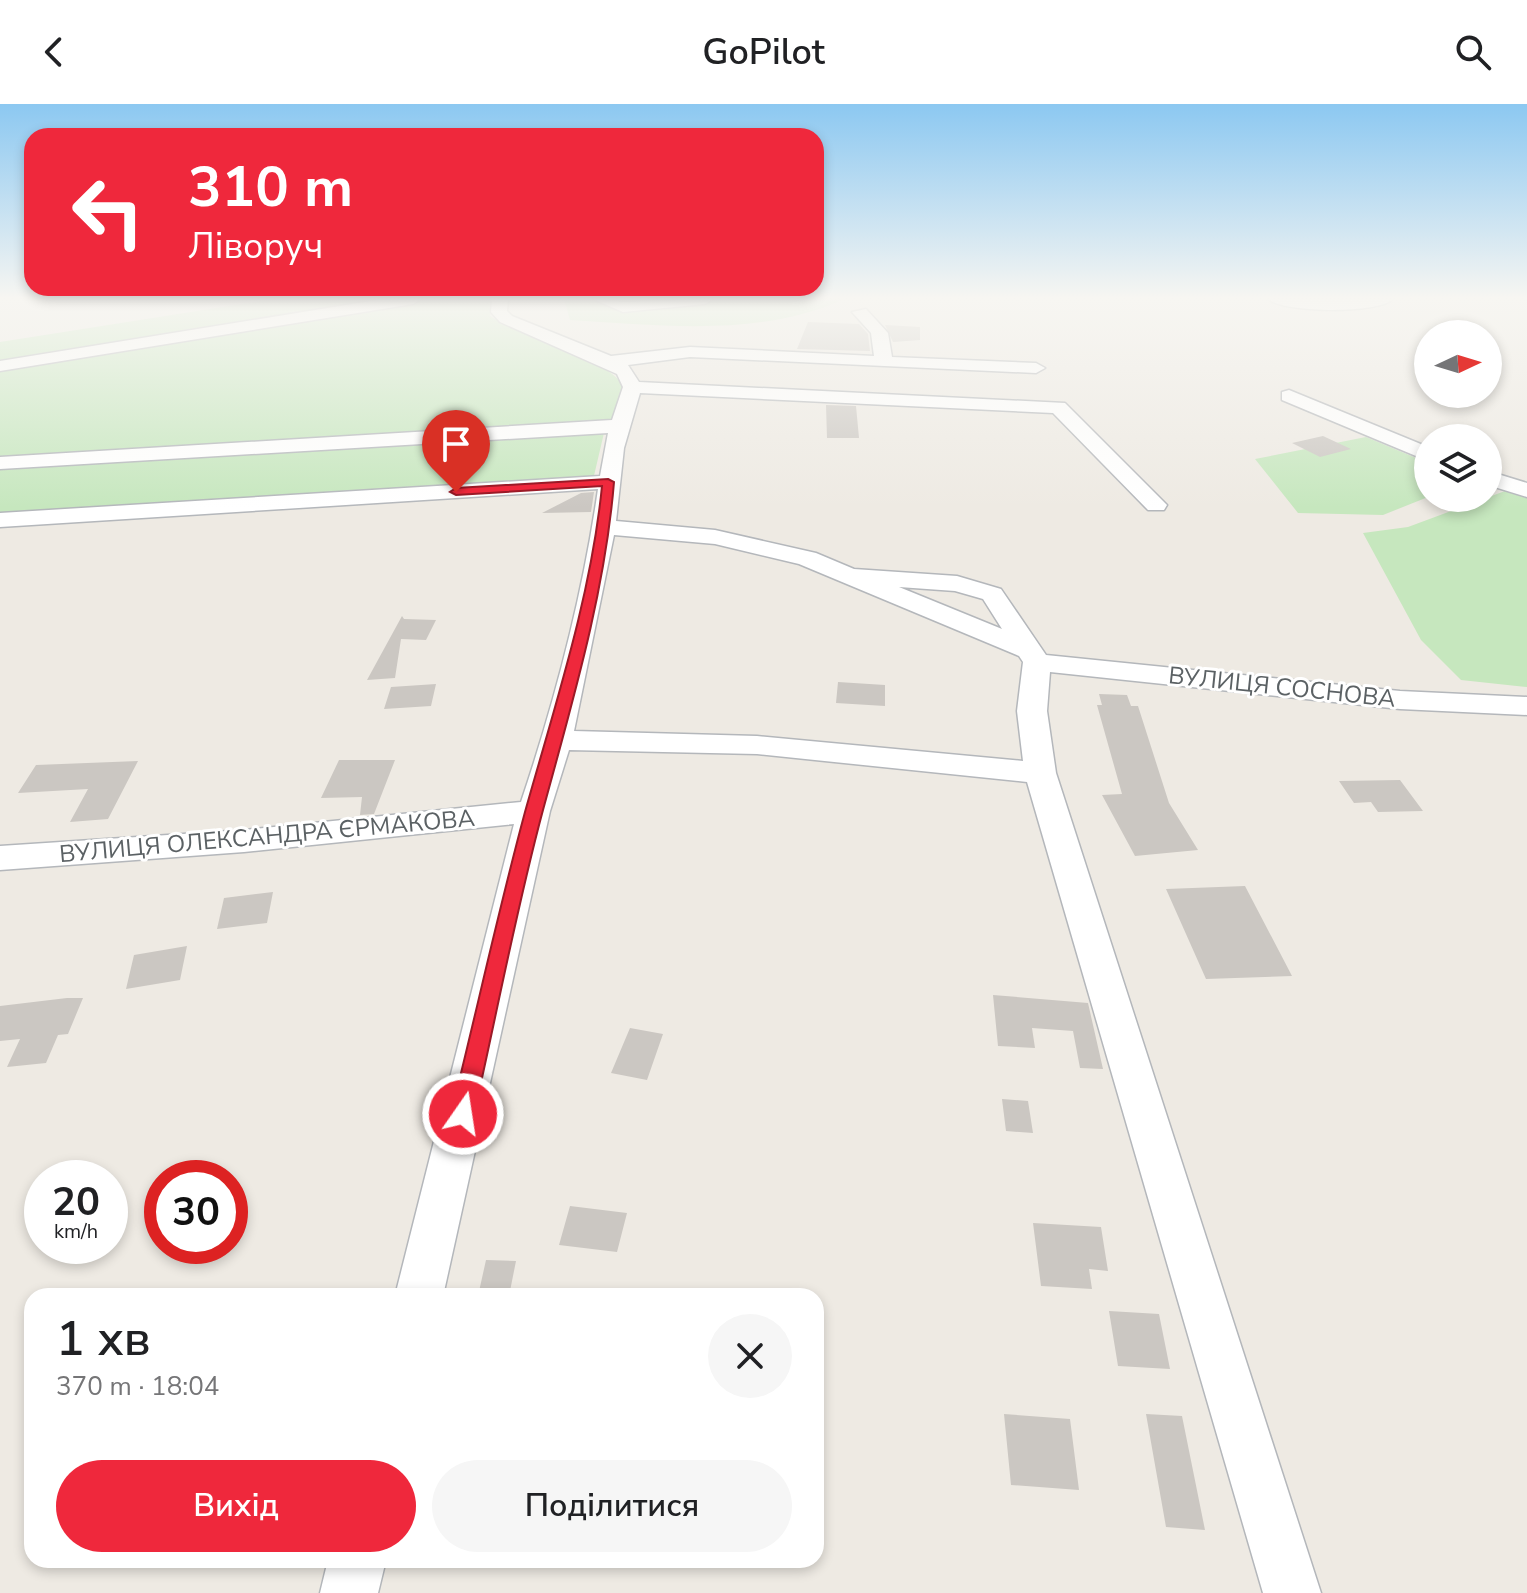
<!DOCTYPE html>
<html lang="uk">
<head>
<meta charset="utf-8">
<style>
  :root { --surface:#fff; --page:#f6f6f6; --text:#202124; --muted:#757577; --accent:#ef283c }
  body { margin:0; font-family:"Nunito Sans",sans-serif; background:var(--page); color:var(--text); height:100vh; display:flex; flex-direction:column; font-size:30px; white-space:nowrap }
  * { box-sizing:border-box; margin:0 }
  p { font-size:26px; color:var(--muted) }
  .icon { flex:none; width:44px; height:44px; fill:none; stroke:currentColor; stroke-width:2; stroke-linecap:round; stroke-linejoin:round }
  .map { position:relative; flex:1; overflow:hidden }
  .sheet { position:absolute; left:24px; top:1184px; width:800px; height:280px; display:flex; flex-direction:column; background:var(--surface); border-radius:24px; box-shadow:0 4px 12px #0003 }
  .sheet>* { flex:none }
  .top-card { position:absolute; left:24px; top:24px; width:800px; height:168px; border-radius:24px; box-shadow:0 4px 12px #0003; background:#ef283c; color:#fff; overflow:hidden }
  .needle { width:52px; rotate:86deg }
  .fabs { position:absolute; left:1414px; top:216px; display:grid; gap:16px }
  .fabs a { display:grid; place-items:center; width:88px; height:88px; border-radius:50%; background:var(--surface); box-shadow:0 4px 12px #0003; font-size:40px }
  .speed { position:absolute; left:24px; top:1056px; display:flex; gap:16px; font-size:40px; font-weight:700; text-align:center }
  .speed>* { display:grid; place-content:center; width:104px; height:104px; border-radius:50%; background:var(--surface); box-shadow:0 4px 12px #0003; line-height:1 }
  .speed small { font-size:20px; font-weight:400 }
  .speed .limit { border:12px solid #d22; background:#fff; color:#111 }
  .pin { position:absolute; display:grid; place-items:center; width:68px; height:68px; color:#fff; margin:-82px -34px; border-radius:50% 50% 50% 0; rotate:-45deg; box-shadow:0 0 8px #0007 }
  .pin .icon { rotate:45deg }
  .me { position:absolute; width:88px; margin:-44px; rotate:13deg; stroke-linejoin:round; filter:drop-shadow(0 0 6px #0008) }
  .turn { display:flex; align-items:center; gap:28px; height:168px; padding:0 32px; font-size:36px }
  .turn .icon { width:104px; height:104px; stroke-width:2.5 }
  .turn b { display:block; font-size:56px; line-height:68px }
  .round { display:grid; place-items:center; flex:none; width:84px; height:84px; border-radius:42px; background:var(--page) }
  .head { display:flex; align-items:center; justify-content:space-between; height:136px; padding:0 32px }
  h1 { font-size:48px; font-weight:600; line-height:60px }
  .action { display:flex; gap:16px; margin-top:auto; padding:16px 32px }
  .action a { flex:1; height:92px; border-radius:48px; background:var(--accent); color:#fff; font-size:32px; font-weight:600; line-height:92px; text-align:center }
  .action a+a { background:var(--page); color:var(--text) }
  header { display:flex; justify-content:space-between; align-items:center; height:104px; padding:0 32px; background:var(--surface); font-size:36px; font-weight:600 }
  .map>svg:first-child { display:block }
  .green { fill:#c6e7be }
  .building { fill:#cbc7c2 }
  .lines { fill:none; stroke-linecap:round; stroke-linejoin:round }
  .minor-casing { stroke:#b4b7bb; stroke-width:3 }
  .minor { fill:#fff; fill-rule:evenodd }
  .route { fill:#ef283c; stroke:#9b1a27; stroke-width:2 }
  .labels { text-anchor:middle; stroke-width:6; stroke-linejoin:round; paint-order:stroke }
  .street-label { font-size:24px; fill:#5b6164; stroke:#fff }
</style>
</head>
<body>
<header><svg class="icon" aria-label="back" viewBox="0 0 24 24"><path d="M15 5l-7 7 7 7"/></svg>GoPilot<svg class="icon" aria-label="search" viewBox="0 0 24 24"><circle cx="10" cy="10" r="6"/><path d="M15 15l6 6"/></svg></header>
<div class="map">
<svg width="1527" height="1489" viewBox="0 0 1527 1489">
  <rect width="100%" height="100%" fill="#eeeae3"/>
  <path class="green" d="M 274,195 L 492,195 L 490,212 C 532,239 592,245 625,282 L 616,316 L 607,316 L 593,376 L 0,415 L 0,238 Z
    M 564,195 L 844,195 C 760,234 660,221 570,216 Z
    M 1366,333 L 1428,359 L 1428,393 L 1383,411 L 1298,409 L 1255,355 Z
    M 1505,387 L 1527,394 L 1527,583 L 1461,576 L 1421,536 L 1363,429 L 1408,423 Z"/>
  <path class="building" d="M 808,218 L 859,220 L 868,230 L 870,247 L 797,245 Z
    M 885,221 L 920,223 L 920,236 L 893,238 Z
    M 826,301 L 856,302 L 859,334 L 827,334 Z
    M 1323,332 L 1351,345 L 1320,353 L 1292,339 Z
    M 594,388 L 591,408 L 542,409 L 581,389 Z
    M 402,512 L 404,515 L 436,516 L 426,536 L 401,535 L 395,574 L 367,576 Z
    M 838,578 L 885,581 L 885,602 L 836,599 Z
    M 436,580 L 431,602 L 384,605 L 391,583 Z
    M 1099,590 L 1127,591 L 1131,602 L 1138,602 L 1169,699 L 1198,746 L 1135,752 L 1102,691 L 1122,690 L 1097,601 L 1102,601 Z
    M 339,656 L 395,656 L 374,710 L 360,711 L 362,693 L 321,694 Z
    M 138,657 L 108,715 L 70,718 L 88,685 L 18,689 L 36,661 Z
    M 1400,676 L 1423,707 L 1378,708 L 1371,698 L 1354,699 L 1339,677 Z
    M 1245,782 L 1292,872 L 1206,875 L 1166,785 Z
    M 273,788 L 267,819 L 217,825 L 224,794 Z
    M 187,842 L 180,876 L 126,885 L 134,851 Z
    M 993,891 L 1088,899 L 1103,965 L 1080,964 L 1073,927 L 1032,924 L 1035,944 L 998,942 Z
    M 67,894 L 83,894 L 68,930 L 58,931 L 46,959 L 7,963 L 20,935 L 0,937 L 0,902 Z
    M 630,924 L 663,930 L 647,976 L 611,969 Z
    M 1002,995 L 1028,997 L 1033,1029 L 1006,1027 Z
    M 570,1102 L 627,1109 L 617,1148 L 559,1141 Z
    M 1033,1119 L 1101,1123 L 1108,1167 L 1089,1165 L 1092,1185 L 1041,1182 Z
    M 486,1156 L 516,1157 L 509,1192 L 478,1192 Z
    M 1109,1207 L 1159,1210 L 1170,1265 L 1118,1262 Z
    M 1004,1310 L 1070,1315 L 1079,1386 L 1011,1381 Z
    M 1146,1310 L 1182,1312 L 1205,1426 L 1166,1423 Z"/>
  <g class="lines">
    <defs>
      <path id="minor" d="M 383,195 L 421,195 L 413,200 L 0,267 L 0,257 Z
        M 492,195 L 508,195 L 507,207 L 512,212 L 611,252 L 690,243 L 874,252 L 871,229 L 852,208 L 866,205 L 888,229 L 892,253 L 1036,259 L 1045,264 L 1036,269 L 690,253 L 628,261 L 639,278 L 1065,299 L 1167,401 L 1164,406 L 1148,406 L 1053,309 L 640,289 L 624,344 L 616,417 L 715,426 L 816,449 L 854,465 L 957,472 L 1001,485 L 1046,551 L 1400,587 L 1527,593 L 1527,611 L 1400,605 L 1050,568 L 1047,607 L 1056,669 L 1321,1489 L 1263,1489 L 1027,678 L 757,650 L 569,646 L 550,707 L 443,1192 L 395,1192 L 514,720 L 244,748 L 0,766 L 0,742 L 244,726 L 521,698 C 555,597 583,490 598,385 L 0,423 L 0,409 L 600,372 L 608,329 L 0,365 L 0,353 L 612,316 L 623,283 L 617,270 L 500,218 L 491,208 ZM 614,431 L 715,440 L 799,460 L 1019,552 L 1023,558 L 1017,607 L 1023,657 L 757,632 L 574,627 ZM 899,483 L 955,487 L 983,495 L 1002,525 Z
        M 593,195 L 624,198 L 713,195 L 705,200 L 623,208 Z
        M 1268,195 L 1393,195 C 1379,210 1284,209 1268,195 Z
        M 1289,286 L 1428,343 L 1428,357 L 1282,296 L 1282,288 Z
        M 1488,367 L 1527,379 L 1527,393 L 1488,381 Z
        M 328,1456 L 386,1456 L 378,1489 L 320,1489 Z"/>
    </defs>
    <use href="#minor" class="minor-casing"/>
    <use href="#minor" class="minor"/>
  </g>
  <linearGradient id="sky" x2="0" y2="1"><stop stop-color="#8cc8f1"/><stop offset="0.48" stop-color="#f7f6f2"/><stop offset="1" stop-color="#f7f6f2" stop-opacity="0"/></linearGradient>
  <rect width="1527" height="404" fill="url(#sky)"/>
  <path class="route" d="M 608,375 L 614,378 C 605,489 572,599 543,706 C 516,806 497,909 474,1010 L 471,1017 L 463,1020 L 454,1017 L 451,1010 C 476,910 498,808 525,708 C 555,601 591,493 602,382 L 456,391 L 450,388 L 456,384 Z"/>
  <g class="labels">
    <g class="street-label">
      <text transform="translate(1282 583) rotate(6)" y="8">ВУЛИЦЯ СОСНОВА</text>
      <text transform="translate(267 732) rotate(-5)" y="8">ВУЛИЦЯ ОЛЕКСАНДРА ЄРМАКОВА</text>
    </g>
  </g>
</svg>
<div class="fabs">
<a><svg class="needle" viewBox="-14 -14 28 28"><path d="M0-13l5 13h-10z" fill="#e53935"/><path d="M0 13l5-13h-10z" fill="#757577"/></svg></a>
<a><svg class="icon" aria-label="layers" viewBox="0 0 24 24"><path d="M12 4l9 5-9 5-9-5zM3 14l9 5 9-5"/></svg></a>
</div>
<div class="speed"><div>20<small>km/h</small></div><div class="limit">30</div></div>
<div class="pin" style="left:456px;top:388px;background:#d93025"><svg class="icon" aria-label="arrive" viewBox="0 0 24 24"><path d="M6 21V4h12l-3 4 3 4H6"/></svg></div>
<svg class="me" style="left:463px;top:1010px" viewBox="-20 -20 40 40"><circle r="17" fill="#ef283c" stroke="#fff" stroke-width="3"/><path d="M0-11L8 9 0 5-8 9z" fill="#fff"/></svg>
<div class="top-card">
<div class="turn"><svg class="icon" aria-label="left" viewBox="0 0 24 24"><path d="M17 20v-9H6M10 6l-5 5 5 5"/></svg><div><b>310 m</b>Ліворуч</div></div>
</div>
<section class="sheet">
<div class="head"><div><h1>1 хв</h1><p>370 m · 18:04</p></div><a class="round"><svg class="icon" aria-label="close" viewBox="0 0 24 24"><path d="M6 6l12 12M18 6L6 18"/></svg></a></div>
<div class="action"><a>Вихід</a><a>Поділитися</a></div>
</section>
</div>
</body>
</html>
